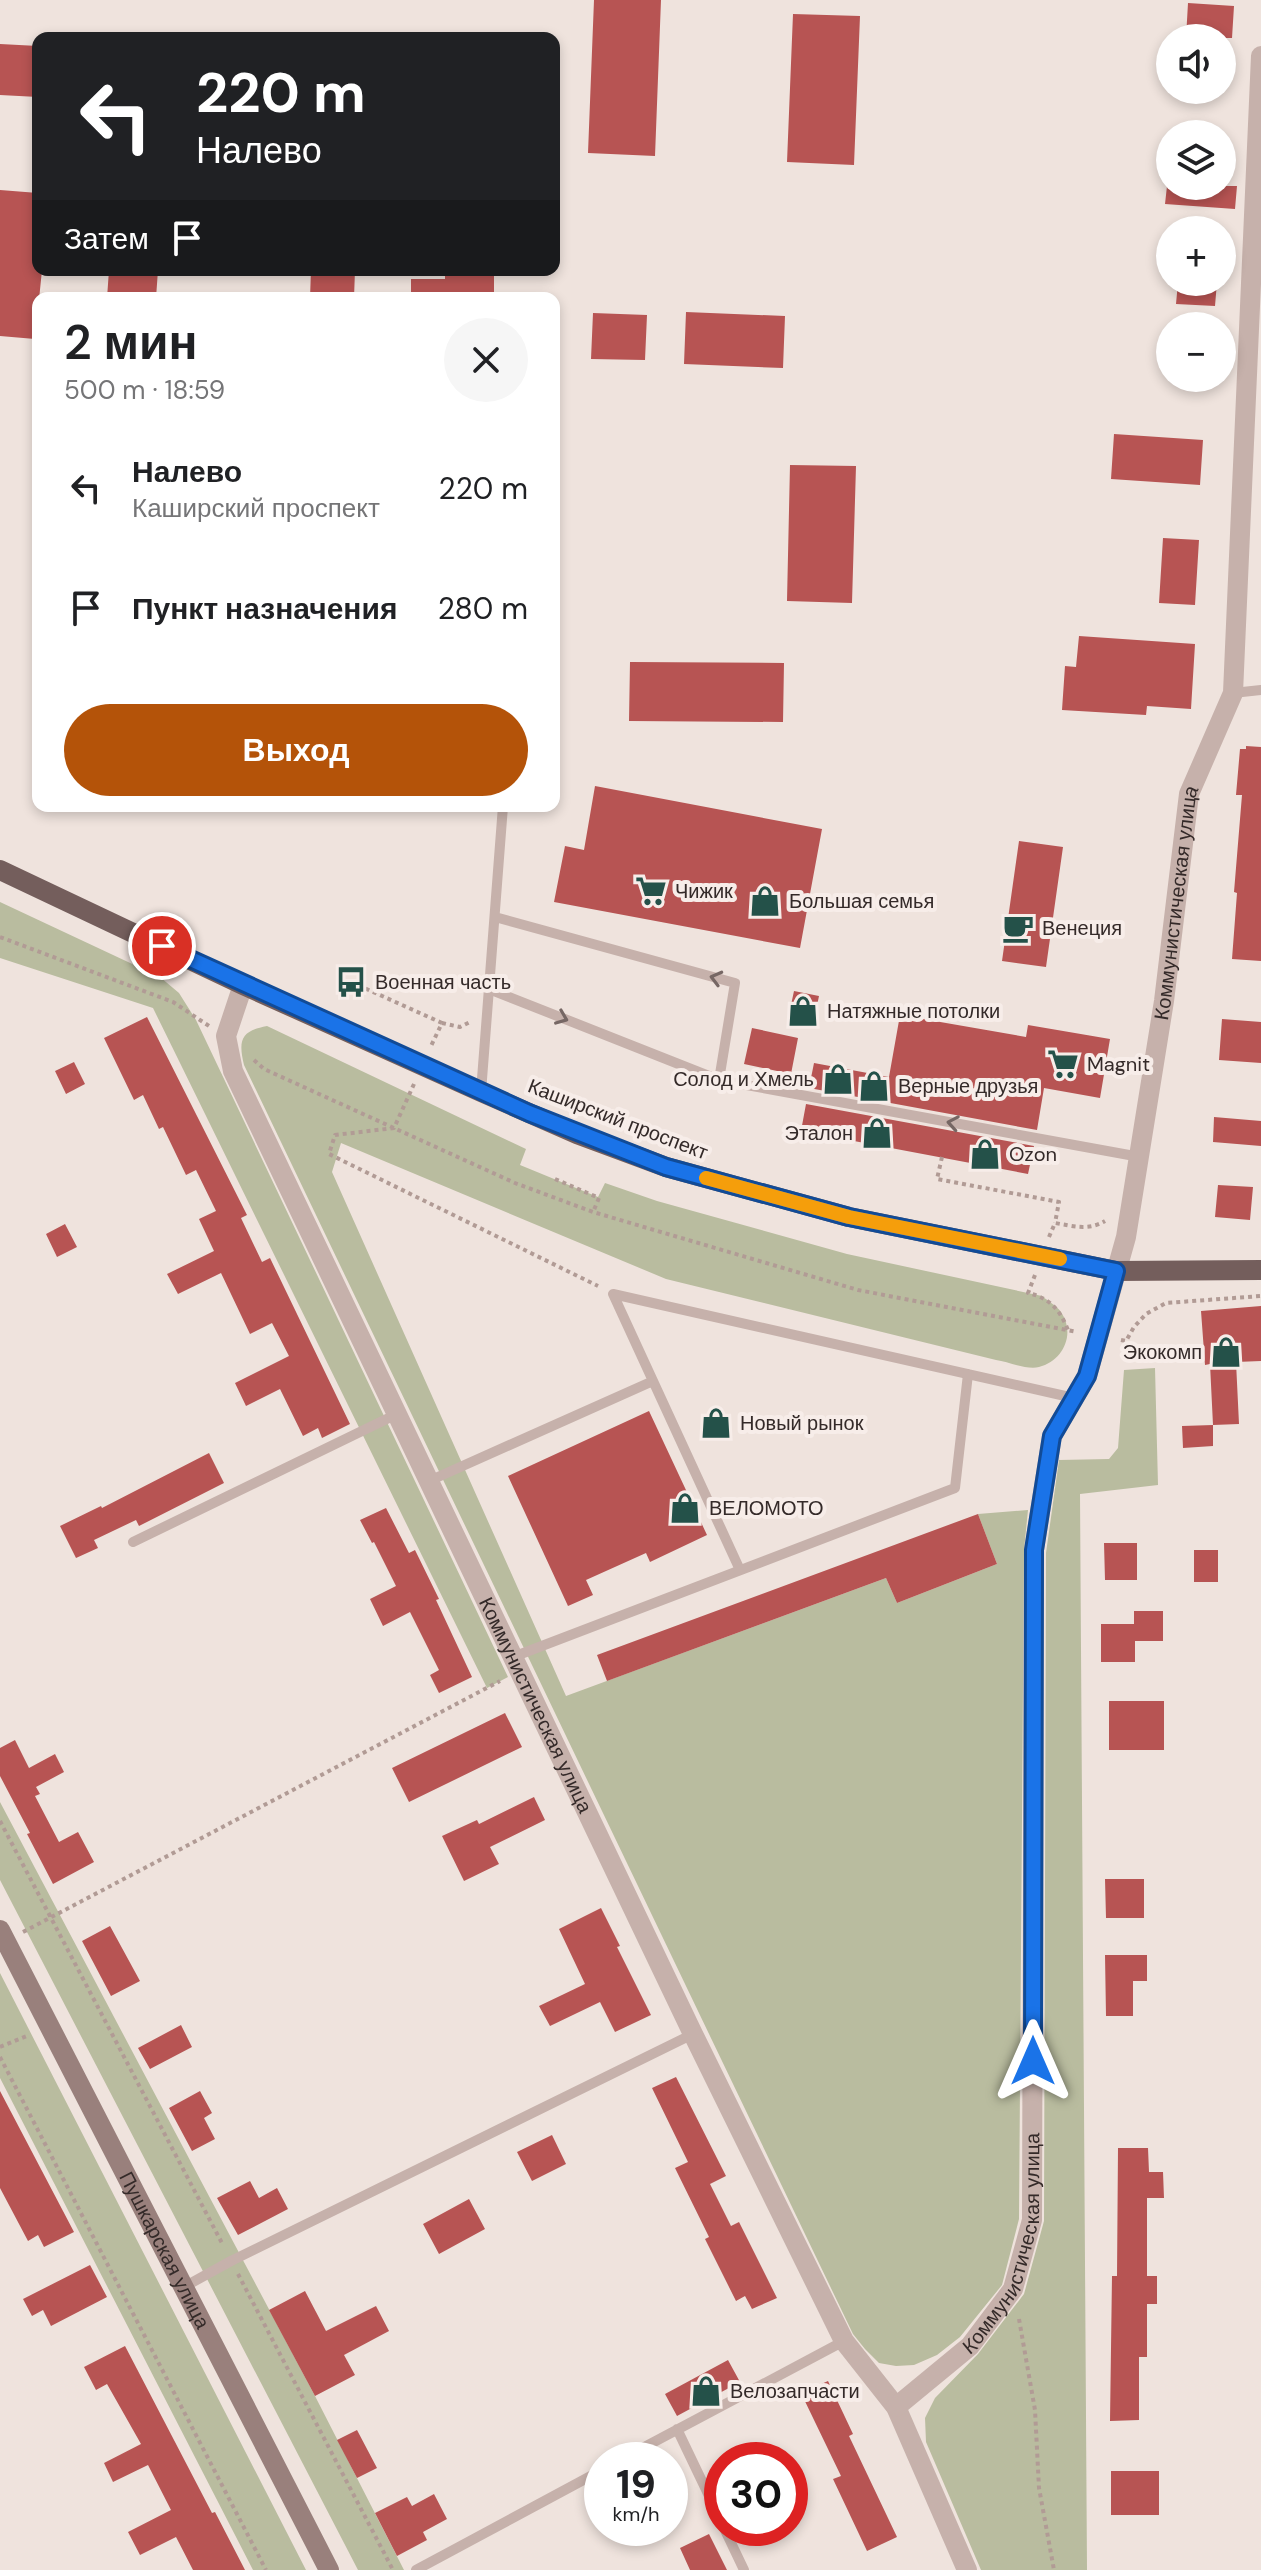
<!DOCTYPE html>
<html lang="ru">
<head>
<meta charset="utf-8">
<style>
  :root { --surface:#fff; --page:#f6f6f6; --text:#202124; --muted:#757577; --accent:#b45309 }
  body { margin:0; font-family:"DM Sans",sans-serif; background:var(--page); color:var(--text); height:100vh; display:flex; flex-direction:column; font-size:30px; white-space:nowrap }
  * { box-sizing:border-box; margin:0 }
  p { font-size:26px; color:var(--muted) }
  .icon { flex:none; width:44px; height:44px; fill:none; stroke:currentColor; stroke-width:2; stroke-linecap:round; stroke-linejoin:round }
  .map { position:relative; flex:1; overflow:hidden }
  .details { position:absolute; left:32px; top:292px; width:528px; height:520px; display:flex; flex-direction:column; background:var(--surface); border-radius:16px; box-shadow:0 4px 12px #0003 }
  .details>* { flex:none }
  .guide { position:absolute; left:32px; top:32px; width:528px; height:244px; border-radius:16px; box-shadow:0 4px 12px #0003; background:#202124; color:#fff; overflow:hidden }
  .controls { position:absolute; left:1156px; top:24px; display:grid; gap:16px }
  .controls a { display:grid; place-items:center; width:80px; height:80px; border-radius:50%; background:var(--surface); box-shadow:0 4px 12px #0003; font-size:40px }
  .speed { position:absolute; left:584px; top:2442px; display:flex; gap:16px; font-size:40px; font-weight:700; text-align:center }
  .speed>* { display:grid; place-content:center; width:104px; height:104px; border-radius:50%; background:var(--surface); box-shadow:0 4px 12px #0003; line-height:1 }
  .speed small { font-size:20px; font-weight:400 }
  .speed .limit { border:12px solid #d22; background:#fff; color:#111 }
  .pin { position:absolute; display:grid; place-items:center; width:68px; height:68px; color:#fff; margin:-34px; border:4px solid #fff; border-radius:50%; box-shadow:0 2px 8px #0007 }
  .me { position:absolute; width:88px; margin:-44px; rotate:0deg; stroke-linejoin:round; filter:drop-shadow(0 0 6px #0008) }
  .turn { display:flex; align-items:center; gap:28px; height:168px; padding:0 32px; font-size:36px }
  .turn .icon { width:104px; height:104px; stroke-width:2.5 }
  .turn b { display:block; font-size:56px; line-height:68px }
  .then { display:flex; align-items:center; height:76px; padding:0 32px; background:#0003; gap:16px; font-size:30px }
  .round { display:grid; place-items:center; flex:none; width:84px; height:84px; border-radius:42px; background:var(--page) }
  .overview { display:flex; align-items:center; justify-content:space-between; height:136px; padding:0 32px }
  h1 { font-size:48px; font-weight:600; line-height:60px }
  .button { display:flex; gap:16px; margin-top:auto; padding:16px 32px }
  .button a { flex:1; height:92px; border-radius:48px; background:var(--accent); color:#fff; font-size:32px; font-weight:600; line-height:92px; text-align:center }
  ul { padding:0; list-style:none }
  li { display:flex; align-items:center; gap:24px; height:120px; padding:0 32px }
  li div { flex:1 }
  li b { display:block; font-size:30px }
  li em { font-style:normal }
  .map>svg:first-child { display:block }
  .green { fill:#b9bc9f }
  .building { fill:#b75453 }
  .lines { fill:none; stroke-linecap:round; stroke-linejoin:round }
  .path { stroke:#b19b95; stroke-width:4; stroke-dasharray:4 4; stroke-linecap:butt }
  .lane { stroke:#c6b1ab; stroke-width:10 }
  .street { stroke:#c6b1ab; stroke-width:20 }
  .secondary { stroke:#99807c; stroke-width:20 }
  .primary { stroke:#745e5c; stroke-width:20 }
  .oneway { stroke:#766764 }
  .route-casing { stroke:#114b97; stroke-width:20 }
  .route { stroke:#1a73e8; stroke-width:14 }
  .slow { stroke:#f59e0b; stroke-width:14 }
  .labels { text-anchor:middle; stroke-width:8; stroke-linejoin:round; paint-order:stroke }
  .poi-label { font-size:20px; fill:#342a29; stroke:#f7ede9; text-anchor:start }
  .street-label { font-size:20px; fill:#342a29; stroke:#f7ede9 }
</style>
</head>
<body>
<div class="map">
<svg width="1261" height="2570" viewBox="0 0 1261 2570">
  <rect width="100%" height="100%" fill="#efe3dd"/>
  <path class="green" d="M 0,902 L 160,977 L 179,993 L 196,1020 L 508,1677 L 487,1688 L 153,1008 L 0,958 Z
    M 267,1026 L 526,1149 L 520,1165 L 598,1197 L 605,1183 L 657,1201 L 847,1254 L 1042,1296 C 1048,1301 1057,1306 1061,1312 C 1076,1334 1063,1361 1039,1367 C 1027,1370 1009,1362 996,1360 L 666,1279 L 341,1143 L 332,1172 L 566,1696 L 886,1578 L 897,1603 L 997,1564 L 978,1514 L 1028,1510 L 1024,1550 L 1019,2219 L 1002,2285 L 960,2337 L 937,2355 L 914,2365 L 896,2366 L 879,2363 L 865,2349 L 853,2334 L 244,1065 C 238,1040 241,1031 267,1026 Z
    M 1155,1368 L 1158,1485 L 1080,1494 L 1087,2570 L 981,2570 L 926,2442 L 925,2418 L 935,2398 L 978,2354 L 1024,2294 L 1044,2221 L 1046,1553 L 1059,1460 L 1109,1459 L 1118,1448 L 1124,1370 Z
    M 0,1802 L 315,2396 L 404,2570 L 358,2570 L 0,1880 Z
    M 0,1973 L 306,2570 L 253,2570 L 0,2078 Z"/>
  <path class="building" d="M 594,0 L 661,0 L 655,156 L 588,153 Z
    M 1188,3 L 1234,6 L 1232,38 L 1186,38 Z
    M 793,14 L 860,16 L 854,165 L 787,162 Z
    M 0,44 L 38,46 L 38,97 L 0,95 Z
    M 1167,186 L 1237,186 L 1235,209 L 1165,204 Z
    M 0,190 L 38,193 L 38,270 L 42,270 L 35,339 L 0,336 Z
    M 109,270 L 158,270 L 156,298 L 107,298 Z
    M 311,270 L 355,270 L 354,298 L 310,298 Z
    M 445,270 L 494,270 L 494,298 L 411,298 L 411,279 L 445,279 Z
    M 1178,282 L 1217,282 L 1215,306 L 1176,304 Z
    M 686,312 L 785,316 L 783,368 L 684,364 Z
    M 593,313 L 647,315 L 645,360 L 591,359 Z
    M 1114,434 L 1203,440 L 1200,485 L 1111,479 Z
    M 790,465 L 856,466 L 852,603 L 787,601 Z
    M 1163,538 L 1199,540 L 1195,605 L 1159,603 Z
    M 1079,636 L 1195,644 L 1191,709 L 1147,706 L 1146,715 L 1062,710 L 1065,666 L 1076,667 Z
    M 630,662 L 784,663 L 783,722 L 629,721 Z
    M 1246,746 L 1261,747 L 1261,961 L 1232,959 L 1237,893 L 1234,892 L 1242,795 L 1236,795 L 1240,749 L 1246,749 Z
    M 595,786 L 822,829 L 800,948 L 554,902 L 565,846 L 584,850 Z
    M 1019,841 L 1063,847 L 1046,967 L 1002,961 Z
    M 794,991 L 819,996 L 813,1025 L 788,1019 Z
    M 900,1015 L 1026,1037 L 1028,1025 L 1110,1039 L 1100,1098 L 1044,1088 L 1037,1130 L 809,1088 L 814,1063 L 889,1077 Z
    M 147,1017 L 247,1215 L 241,1218 L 262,1262 L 270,1258 L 350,1424 L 322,1438 L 318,1428 L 303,1436 L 280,1389 L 246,1406 L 235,1383 L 289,1356 L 272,1323 L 250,1334 L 221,1273 L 178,1294 L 167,1274 L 214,1251 L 199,1219 L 216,1211 L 196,1170 L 186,1175 L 163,1127 L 159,1129 L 143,1095 L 134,1100 L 104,1038 Z
    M 1222,1019 L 1261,1022 L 1261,1063 L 1219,1060 Z
    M 752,1028 L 798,1038 L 791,1074 L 744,1064 Z
    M 74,1062 L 85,1084 L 66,1094 L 55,1071 Z
    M 806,1104 L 1034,1146 L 1028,1174 L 801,1131 Z
    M 1214,1117 L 1261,1121 L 1261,1146 L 1213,1142 Z
    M 1218,1185 L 1253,1187 L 1250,1220 L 1215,1217 Z
    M 65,1224 L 77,1247 L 57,1257 L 46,1234 Z
    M 1261,1306 L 1261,1361 L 1236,1362 L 1239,1424 L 1213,1425 L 1210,1364 L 1205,1365 L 1201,1311 Z
    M 649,1411 L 707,1535 L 650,1562 L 646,1553 L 586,1580 L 593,1595 L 568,1606 L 508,1476 Z
    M 1213,1425 L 1213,1446 L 1183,1448 L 1182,1426 Z
    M 209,1453 L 224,1483 L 139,1526 L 136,1520 L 94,1540 L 98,1548 L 76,1558 L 60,1526 L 101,1506 L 102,1508 Z
    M 386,1508 L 409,1553 L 415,1550 L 439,1599 L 436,1600 L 472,1677 L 439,1693 L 430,1675 L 439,1670 L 410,1612 L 383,1626 L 370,1599 L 396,1586 L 374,1542 L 372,1543 L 360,1520 Z
    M 978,1514 L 997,1564 L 897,1603 L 886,1578 L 607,1681 L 597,1655 Z
    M 1104,1543 L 1137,1543 L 1137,1580 L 1105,1580 Z
    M 1194,1550 L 1218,1550 L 1218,1582 L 1194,1582 Z
    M 1134,1611 L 1163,1611 L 1163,1641 L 1135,1641 L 1135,1662 L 1101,1662 L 1101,1624 L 1134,1624 Z
    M 1109,1701 L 1164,1701 L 1164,1750 L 1109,1750 Z
    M 505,1713 L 522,1747 L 409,1802 L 392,1768 Z
    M 15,1740 L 29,1768 L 55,1754 L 64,1772 L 36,1787 L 40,1794 L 35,1796 L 59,1842 L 78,1832 L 94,1862 L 53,1884 L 27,1834 L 30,1833 L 0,1776 L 0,1748 Z
    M 534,1797 L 545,1820 L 490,1847 L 499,1864 L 464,1881 L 442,1836 L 477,1820 L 479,1824 Z
    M 1105,1879 L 1144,1879 L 1144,1918 L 1106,1918 Z
    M 601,1908 L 620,1946 L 617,1947 L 651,2015 L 615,2032 L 600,2002 L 550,2026 L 539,2006 L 585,1984 L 559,1929 Z
    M 110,1926 L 140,1981 L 111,1996 L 82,1941 Z
    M 1105,1955 L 1147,1955 L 1147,1981 L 1133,1981 L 1133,2016 L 1106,2016 Z
    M 181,2025 L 192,2047 L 150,2069 L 138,2048 Z
    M 676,2077 L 726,2176 L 710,2184 L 731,2226 L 739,2222 L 777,2298 L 752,2309 L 745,2296 L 736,2301 L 705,2239 L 709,2237 L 675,2168 L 688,2162 L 652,2088 Z
    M 0,2091 L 74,2232 L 44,2247 L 38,2235 L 28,2241 L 0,2188 Z
    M 200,2091 L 212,2113 L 204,2118 L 215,2139 L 192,2151 L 169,2108 Z
    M 552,2135 L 566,2164 L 532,2181 L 517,2152 Z
    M 1118,2148 L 1148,2148 L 1149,2172 L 1163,2172 L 1164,2198 L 1147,2198 L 1147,2276 L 1157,2276 L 1157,2304 L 1147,2304 L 1147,2357 L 1139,2357 L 1139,2420 L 1110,2421 L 1112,2276 L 1117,2276 Z
    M 250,2181 L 259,2198 L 277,2188 L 288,2209 L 238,2235 L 217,2198 Z
    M 469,2199 L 485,2229 L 439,2254 L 423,2224 Z
    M 90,2265 L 107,2297 L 51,2326 L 43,2310 L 32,2316 L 23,2299 Z
    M 305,2291 L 326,2331 L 376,2306 L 389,2331 L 344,2355 L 355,2375 L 315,2396 L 269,2310 Z
    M 125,2346 L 212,2513 L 215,2512 L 245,2570 L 193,2570 L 176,2537 L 140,2555 L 128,2532 L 171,2510 L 148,2465 L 113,2482 L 104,2463 L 141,2444 L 107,2384 L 96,2390 L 84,2367 Z
    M 728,2360 L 740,2382 L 677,2416 L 665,2394 Z
    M 828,2381 L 853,2434 L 849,2436 L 897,2537 L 867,2551 L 833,2479 L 841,2476 L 801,2393 Z
    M 357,2430 L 377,2468 L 357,2478 L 337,2440 Z
    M 1111,2471 L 1159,2471 L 1159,2515 L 1111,2515 Z
    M 434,2494 L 447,2519 L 423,2532 L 427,2540 L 397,2556 L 375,2513 L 407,2497 L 412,2506 Z
    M 709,2534 L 727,2570 L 690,2570 L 680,2548 Z"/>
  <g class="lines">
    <path class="path" d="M 0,937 L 173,1002 L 209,1026
      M 351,982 L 442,1023 L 431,1046
      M 442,1023 L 460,1027 L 470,1022
      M 254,1060 L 264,1069 L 515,1183 L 593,1212 L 858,1290 L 1077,1332
      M 414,1084 L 394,1128 L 335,1135 L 329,1154 L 598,1286
      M 942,1157 L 937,1179 L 1059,1202 L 1055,1223
      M 555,1179 L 599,1198 L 593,1212
      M 1049,1237 L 1055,1223 C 1073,1226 1088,1231 1105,1221
      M 1035,1275 L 1028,1293 C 1050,1298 1060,1310 1068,1330
      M 1121,1340 L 1126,1341 L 1134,1327 L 1146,1314 L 1166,1303 L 1261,1296
      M 0,1821 L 223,2245
      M 23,1932 L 500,1681
      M 0,2047 L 29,2035
      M 0,2057 L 266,2570
      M 238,2274 L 393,2570
      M 1019,2319 L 1035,2410 L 1039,2488 L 1054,2570"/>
    <path class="lane" d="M 1233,693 L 1261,690
      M 489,989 L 719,1080 L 735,983 L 495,917
      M 719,1080 L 1140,1157
      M 481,1092 L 503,806
      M 429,1481 L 653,1381
      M 133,1542 L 397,1414
      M 740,1570 L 613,1294 L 1074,1398
      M 513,1657 L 955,1488 L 968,1374
      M 184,2287 L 231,2261 L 693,2034
      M 677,2429 L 722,2523
      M 620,2460 L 844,2341
      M 724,2528 L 744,2570
      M 416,2570 L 602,2470"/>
    <g class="street">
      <path id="s1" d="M 243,985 L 226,1036 L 233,1071 L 693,2034 L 844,2341 L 896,2407 L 967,2570"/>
      <path id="s2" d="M 896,2407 L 970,2346 L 1013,2289 L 1032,2220 L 1034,1550 L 1052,1436 L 1087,1376 L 1126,1237 L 1164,1001 L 1189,794 L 1233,693 L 1261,56"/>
    </g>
    <path class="secondary" id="s3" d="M 0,1930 L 329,2570"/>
    <path class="primary" d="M 0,870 L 243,985 L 481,1092 L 577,1134 L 666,1167 L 849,1217 L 1116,1271 L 1261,1270"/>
  </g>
  <defs><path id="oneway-chevron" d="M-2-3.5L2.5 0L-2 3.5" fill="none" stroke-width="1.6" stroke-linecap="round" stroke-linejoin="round" transform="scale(2)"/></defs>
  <g class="oneway">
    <use href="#oneway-chevron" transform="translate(716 978) rotate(-165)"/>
    <use href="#oneway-chevron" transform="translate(562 1018) rotate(22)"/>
    <use href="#oneway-chevron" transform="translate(953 1123) rotate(-170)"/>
  </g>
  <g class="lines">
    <defs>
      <path id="route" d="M 162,946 L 529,1113 L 666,1167 L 849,1217 L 1116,1271 L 1087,1376 L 1052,1436 L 1034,1550 L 1033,2061"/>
    </defs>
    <use href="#route" class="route-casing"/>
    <use href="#route" class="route"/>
    <path class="slow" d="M 706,1178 L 849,1217 L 1060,1259"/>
  </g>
  <defs>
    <symbol id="supermarket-bare" viewBox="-9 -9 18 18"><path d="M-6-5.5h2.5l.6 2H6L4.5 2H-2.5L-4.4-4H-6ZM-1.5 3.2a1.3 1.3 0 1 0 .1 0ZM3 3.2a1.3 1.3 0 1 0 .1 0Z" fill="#245149" stroke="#f7ede9" stroke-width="2.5" paint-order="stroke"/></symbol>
    <symbol id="shop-bare" viewBox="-9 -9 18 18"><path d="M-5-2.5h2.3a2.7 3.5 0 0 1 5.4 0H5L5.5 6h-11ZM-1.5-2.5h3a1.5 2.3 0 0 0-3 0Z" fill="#245149" stroke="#f7ede9" stroke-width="2.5" paint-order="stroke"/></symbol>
    <symbol id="cafe-bare" viewBox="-9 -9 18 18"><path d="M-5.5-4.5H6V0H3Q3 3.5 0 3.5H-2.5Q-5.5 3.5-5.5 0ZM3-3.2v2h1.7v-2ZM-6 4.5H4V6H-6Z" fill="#245149" stroke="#f7ede9" stroke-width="2.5" paint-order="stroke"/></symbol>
    <symbol id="bus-bare" viewBox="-9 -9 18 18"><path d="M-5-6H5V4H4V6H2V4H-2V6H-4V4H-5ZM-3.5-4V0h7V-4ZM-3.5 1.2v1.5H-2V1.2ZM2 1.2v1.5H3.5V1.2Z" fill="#245149" stroke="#f7ede9" stroke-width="2.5" paint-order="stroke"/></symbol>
  </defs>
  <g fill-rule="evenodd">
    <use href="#supermarket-bare" x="629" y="869" width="44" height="44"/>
    <use href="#shop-bare" x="743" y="879" width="44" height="44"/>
    <use href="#cafe-bare" x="996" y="906" width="44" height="44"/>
    <use href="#bus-bare" x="329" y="960" width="44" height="44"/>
    <use href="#shop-bare" x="781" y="989" width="44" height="44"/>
    <use href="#supermarket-bare" x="1041" y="1042" width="44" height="44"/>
    <use href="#shop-bare" x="816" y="1057" width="44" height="44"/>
    <use href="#shop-bare" x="852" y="1064" width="44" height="44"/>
    <use href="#shop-bare" x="855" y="1111" width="44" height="44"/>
    <use href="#shop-bare" x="963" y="1132" width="44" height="44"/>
    <use href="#shop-bare" x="1204" y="1330" width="44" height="44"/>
    <use href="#shop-bare" x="694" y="1401" width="44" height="44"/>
    <use href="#shop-bare" x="663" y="1486" width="44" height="44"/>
    <use href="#shop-bare" x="684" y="2369" width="44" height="44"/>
  </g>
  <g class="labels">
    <g class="poi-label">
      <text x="675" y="898">Чижик</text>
      <text x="789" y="908">Большая семья</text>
      <text x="1042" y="935">Венеция</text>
      <text x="375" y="989">Военная часть</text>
      <text x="827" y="1018">Натяжные потолки</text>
      <text x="1087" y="1071">Magnit</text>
      <text x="814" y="1086" text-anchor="end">Солод и Хмель</text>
      <text x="898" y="1093">Верные друзья</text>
      <text x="853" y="1140" text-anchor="end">Эталон</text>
      <text x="1009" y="1161">Ozon</text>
      <text x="1202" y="1359" text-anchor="end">Экокомп</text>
      <text x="740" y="1430">Новый рынок</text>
      <text x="709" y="1515">ВЕЛОМОТО</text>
      <text x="730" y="2398">Велозапчасти</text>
    </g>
    <g class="street-label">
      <text dy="7" stroke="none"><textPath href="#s2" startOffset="1576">Коммунистическая улица</textPath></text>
      <text transform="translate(618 1119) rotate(21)" y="7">Каширский проспект</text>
      <text dy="7" stroke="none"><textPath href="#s1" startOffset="792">Коммунистическая улица</textPath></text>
      <text dy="7" stroke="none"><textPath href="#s2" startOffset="208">Коммунистическая улица</textPath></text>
      <text dy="7" stroke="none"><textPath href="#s3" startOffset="360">Пушкарская улица</textPath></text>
    </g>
  </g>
</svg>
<div class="controls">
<a><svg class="icon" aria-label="sound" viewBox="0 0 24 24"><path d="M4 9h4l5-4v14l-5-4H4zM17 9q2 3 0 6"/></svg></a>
<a><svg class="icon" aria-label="layers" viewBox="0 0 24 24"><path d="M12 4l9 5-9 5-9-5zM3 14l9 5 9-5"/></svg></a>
<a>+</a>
<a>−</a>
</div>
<div class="speed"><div>19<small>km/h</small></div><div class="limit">30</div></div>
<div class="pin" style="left:162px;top:946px;background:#d93025"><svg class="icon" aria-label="arrive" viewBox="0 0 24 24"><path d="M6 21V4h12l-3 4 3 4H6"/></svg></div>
<svg class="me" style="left:1033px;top:2061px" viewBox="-20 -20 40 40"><path d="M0-17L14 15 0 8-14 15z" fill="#1a73e8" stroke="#fff" stroke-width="4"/></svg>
<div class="guide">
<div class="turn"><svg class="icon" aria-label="left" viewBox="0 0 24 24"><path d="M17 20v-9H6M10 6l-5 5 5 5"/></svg><div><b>220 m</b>Налево</div></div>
<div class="then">Затем<svg class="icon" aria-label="arrive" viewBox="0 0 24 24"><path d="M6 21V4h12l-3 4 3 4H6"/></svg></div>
</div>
<section class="details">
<div class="overview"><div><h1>2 мин</h1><p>500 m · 18:59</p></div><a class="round"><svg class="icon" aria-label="close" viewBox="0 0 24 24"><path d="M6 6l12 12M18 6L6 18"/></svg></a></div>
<ul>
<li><svg class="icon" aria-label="left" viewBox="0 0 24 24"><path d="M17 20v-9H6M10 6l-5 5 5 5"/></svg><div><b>Налево</b><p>Каширский проспект</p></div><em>220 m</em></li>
<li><svg class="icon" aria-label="arrive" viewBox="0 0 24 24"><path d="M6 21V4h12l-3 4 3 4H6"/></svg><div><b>Пункт назначения</b></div><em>280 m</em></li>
</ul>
<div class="button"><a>Выход</a></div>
</section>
</div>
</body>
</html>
